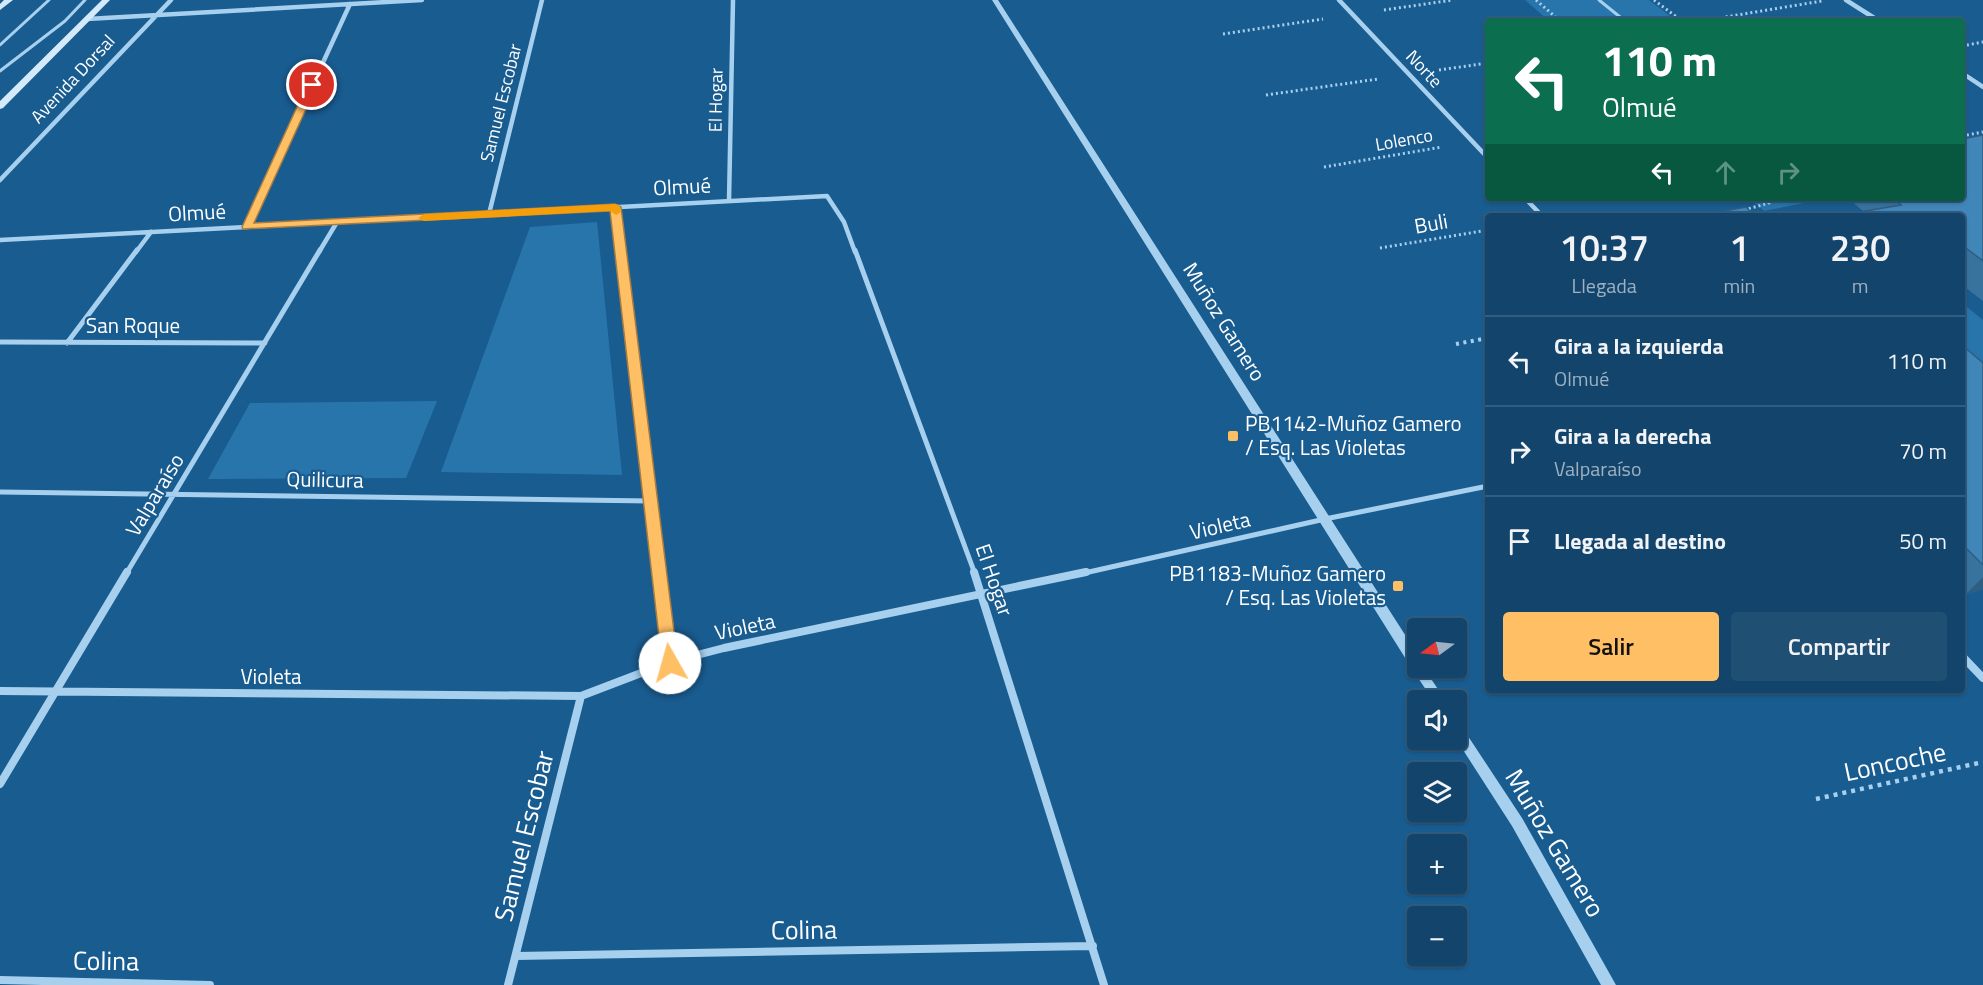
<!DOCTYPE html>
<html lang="es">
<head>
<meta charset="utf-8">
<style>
  :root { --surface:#13456c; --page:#204f74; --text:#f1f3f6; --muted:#9db1c2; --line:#325d7f; --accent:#ffbf65 }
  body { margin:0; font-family:"Titillium Web",sans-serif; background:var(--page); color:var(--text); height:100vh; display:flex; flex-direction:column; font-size:22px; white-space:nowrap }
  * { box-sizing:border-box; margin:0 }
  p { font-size:20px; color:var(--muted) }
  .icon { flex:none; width:33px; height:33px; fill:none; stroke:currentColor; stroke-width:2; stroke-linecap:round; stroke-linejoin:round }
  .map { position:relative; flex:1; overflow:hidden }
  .side { position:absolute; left:1485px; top:213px; width:480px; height:480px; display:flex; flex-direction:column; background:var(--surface); border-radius:6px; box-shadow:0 2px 4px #0004,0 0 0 2px var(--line) }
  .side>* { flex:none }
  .hud { position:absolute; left:1485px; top:18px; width:480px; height:183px; border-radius:6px; box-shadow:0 2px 4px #0004,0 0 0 2px var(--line); background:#0b6e4f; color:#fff; overflow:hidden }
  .needle { width:39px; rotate:255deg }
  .buttons { position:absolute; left:1407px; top:618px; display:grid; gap:12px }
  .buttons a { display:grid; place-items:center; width:60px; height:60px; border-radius:6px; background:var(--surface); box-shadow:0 2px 4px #0004,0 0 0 2px var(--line); font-size:30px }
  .pin { position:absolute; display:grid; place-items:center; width:51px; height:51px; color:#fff; margin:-26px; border:3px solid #fff; border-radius:50%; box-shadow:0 2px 6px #0007 }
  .me { position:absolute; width:66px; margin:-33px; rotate:353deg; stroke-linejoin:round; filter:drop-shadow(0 0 4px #0008) }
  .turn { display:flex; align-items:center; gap:21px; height:126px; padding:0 18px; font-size:27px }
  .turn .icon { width:78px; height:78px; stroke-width:2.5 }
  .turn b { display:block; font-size:42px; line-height:51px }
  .lanes { display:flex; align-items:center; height:57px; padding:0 18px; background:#0003; justify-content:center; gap:30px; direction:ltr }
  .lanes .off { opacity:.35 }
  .eta { display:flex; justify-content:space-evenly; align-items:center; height:102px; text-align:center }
  .eta b { font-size:36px; font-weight:600; line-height:42px }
  .cta { display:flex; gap:12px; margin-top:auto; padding:12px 18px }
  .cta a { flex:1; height:69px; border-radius:6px; background:var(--accent); color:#111; font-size:24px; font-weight:600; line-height:69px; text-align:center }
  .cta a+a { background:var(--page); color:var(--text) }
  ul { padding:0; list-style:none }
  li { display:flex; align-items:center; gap:18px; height:90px; padding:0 18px; border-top:2px solid var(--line) }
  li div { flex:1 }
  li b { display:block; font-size:22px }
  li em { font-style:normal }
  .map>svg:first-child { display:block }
  .green { fill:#2875ac }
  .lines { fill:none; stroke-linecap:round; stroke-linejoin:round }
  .path-far2 { stroke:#a7d0ef; stroke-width:3; stroke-dasharray:2 3; stroke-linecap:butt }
  .path-far1 { stroke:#a7d0ef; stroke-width:4; stroke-dasharray:3 4.5; stroke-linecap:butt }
  .path { stroke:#a7d0ef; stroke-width:4.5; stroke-dasharray:4 5; stroke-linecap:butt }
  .service { stroke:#a7d0ef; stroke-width:3 }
  .minor-far2 { stroke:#a7d0ef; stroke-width:4.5 }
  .minor-far1 { stroke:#a7d0ef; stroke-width:5 }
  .minor { stroke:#a7d0ef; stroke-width:8 }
  .tertiary { fill:#a7d0ef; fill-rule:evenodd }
  .secondary { fill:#d4eafb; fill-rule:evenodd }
  .wall { fill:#38739e }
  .shaded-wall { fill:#2e5e81 }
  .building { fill:#4186b8; stroke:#2e5e81; stroke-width:1.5 }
  .route { fill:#ffbf65; stroke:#a67c42; stroke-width:1.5 }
  .slow { fill:#f59e0b }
  .poi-dot { fill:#ffbf65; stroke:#195c90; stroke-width:2 }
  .labels { text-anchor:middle; stroke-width:4.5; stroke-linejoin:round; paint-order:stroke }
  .far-street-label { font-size:18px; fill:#fff; stroke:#195c90 }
  .street-label { font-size:21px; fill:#fff; stroke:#195c90 }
  .poi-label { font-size:21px; fill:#fff; stroke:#195c90; text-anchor:start }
  .near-street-label { font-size:26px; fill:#fff; stroke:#195c90 }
</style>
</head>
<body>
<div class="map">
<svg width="1983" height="985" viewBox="0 0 1983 985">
  <rect width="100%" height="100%" fill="#195c90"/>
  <path class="green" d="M 1525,0 L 1649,0 L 1677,21 L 1549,21 Z
    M 1749,198 L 1829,198 L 1764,211 Z
    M 597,222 L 622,475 L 441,472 L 530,227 Z
    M 1962,303 L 1983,320 L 1983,395 L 1962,377 Z
    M 437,401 L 406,478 L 208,479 L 250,403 Z"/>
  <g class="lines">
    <path class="path-far2" d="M 1536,0 L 1560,21
      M 1654,0 L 1682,21
      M 1384,10 L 1453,0
      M 1701,21 L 1822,1
      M 1223,34 L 1323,19
      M 1962,46 L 1983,42
      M 1439,70 L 1488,63
      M 1266,95 L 1378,79
      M 1962,136 L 1983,132
      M 1324,167 L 1442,147
      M 1744,210 L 1769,203 L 1763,198
      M 1568,216 L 1597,213 L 1621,216
      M 1380,248 L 1488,230"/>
    <path class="path-far1" d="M 1456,344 L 1488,338"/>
    <path class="path" d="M 1816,799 L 1983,762"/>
    <path class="service" d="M 1599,0 L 1625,21
      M 0,45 L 49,0
      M 0,71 L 65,21 L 85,0"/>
    <path class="minor-far2" d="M 1339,0 L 1488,158
      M 1846,0 L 1879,21
      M 87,19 L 422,0
      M 1962,73 L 1983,87
      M 0,180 L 171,0
      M 1525,198 L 1542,216
      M 729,201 L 733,0
      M 615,207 L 620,252
      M 489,214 L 542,0
      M 247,227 L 350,4
      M 0,240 L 827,196 L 844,222 L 855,252
      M 136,252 L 151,232
      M 319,252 L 337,222"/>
    <path class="minor-far1" d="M 620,250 L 659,574
      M 855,250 L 975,574
      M 0,342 L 265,343
      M 67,343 L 137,250
      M 0,492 L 650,501
      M 126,574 L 320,250
      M 1080,574 L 1325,519 L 1488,486"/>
    <path class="minor" d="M 659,572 L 670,662
      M 974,572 L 1104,985
      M 1962,656 L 1983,678
      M 0,691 L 581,696 L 670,662 L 724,648 L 1086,572
      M 0,784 L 127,572
      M 516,956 L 1093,946
      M 0,980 L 210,985
      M 508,985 L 581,696"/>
    <path class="tertiary" d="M 992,0 L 998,0 L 1418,655 L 1418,668 L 1424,668 L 1445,700 L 1433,700 L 1414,672 Z
      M 1456,723 L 1460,724 L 1522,818 L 1616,985 L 1601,985 L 1512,826 L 1456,739 Z"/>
    <path class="secondary" d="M 4,0 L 13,0 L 0,10 L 0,4 Z
      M 102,0 L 110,0 L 3,108 L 0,109 L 0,101 Z"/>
  </g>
  <path class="wall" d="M 1983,135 L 1983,301 L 1962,285 L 1962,216 L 1863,211 L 1850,200 L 1851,198 L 1962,198 Z
    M 1962,345 L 1983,363 L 1983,589 L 1965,595 L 1962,592 Z"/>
  <path class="shaded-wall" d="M 1983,577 L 1983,589 L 1965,595 Z"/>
  <path class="building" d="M 1983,135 L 1983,261 L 1962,245 L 1962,216 L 1835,216 L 1901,205 L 1893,198 L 1962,198 L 1962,139 Z
    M 1746,207 L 1755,216 L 1698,216 Z
    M 1962,345 L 1983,363 L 1983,565 L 1962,544 Z"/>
  <path class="route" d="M 312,82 L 317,85 L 254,223 L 615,204 L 621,207 L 678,663 L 675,667 L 670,669 L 665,667 L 662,663 L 610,211 L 243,229 L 242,227 L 307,85 Z"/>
  <path class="slow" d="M 615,204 L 619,205 L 621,212 L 616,215 L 610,211 L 424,221 L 418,218 L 424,214 Z"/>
  <g class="poi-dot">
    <rect x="1227" y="430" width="12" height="12" rx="3"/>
    <rect x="1392" y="580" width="12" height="12" rx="3"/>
  </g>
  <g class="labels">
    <g class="far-street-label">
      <text transform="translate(1424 69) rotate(47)" y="6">Norte</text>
      <text transform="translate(73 79) rotate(-47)" y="6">Avenida Dorsal</text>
      <text transform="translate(716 100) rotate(-89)" y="6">El Hogar</text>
      <text transform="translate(501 103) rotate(-76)" y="6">Samuel Escobar</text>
      <text transform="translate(1404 140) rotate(-10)" y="6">Lolenco</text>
    </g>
    <g class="street-label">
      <text transform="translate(682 187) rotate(-3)" y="7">Olmué</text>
      <text transform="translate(197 213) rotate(-3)" y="7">Olmué</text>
      <text transform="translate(1431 224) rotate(-10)" y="7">Buli</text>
      <text transform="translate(1224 322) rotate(58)" y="7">Muñoz Gamero</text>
      <text x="133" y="333">San Roque</text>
      <text transform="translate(325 480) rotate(1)" y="7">Quilicura</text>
      <text transform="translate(155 495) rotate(-59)" y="7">Valparaíso</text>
      <text transform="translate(1220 526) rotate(-13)" y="7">Violeta</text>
      <text transform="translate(994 580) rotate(71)" y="7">El Hogar</text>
      <text transform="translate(745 627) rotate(-12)" y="7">Violeta</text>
      <text x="271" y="684">Violeta</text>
    </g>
    <g class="poi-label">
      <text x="1245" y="431">PB1142-Muñoz Gamero<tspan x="1245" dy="24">/ Esq. Las Violetas</tspan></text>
      <text x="1386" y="581" text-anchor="end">PB1183-Muñoz Gamero<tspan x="1386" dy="24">/ Esq. Las Violetas</tspan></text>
    </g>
    <g class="near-street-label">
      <text transform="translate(1895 762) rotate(-12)" y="9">Loncoche</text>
      <text transform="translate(524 836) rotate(-76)" y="9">Samuel Escobar</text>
      <text transform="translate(1555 843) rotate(59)" y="9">Muñoz Gamero</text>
      <text transform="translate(804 930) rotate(-1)" y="9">Colina</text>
      <text transform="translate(106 961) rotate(1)" y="9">Colina</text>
    </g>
  </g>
</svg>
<div class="buttons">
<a><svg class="needle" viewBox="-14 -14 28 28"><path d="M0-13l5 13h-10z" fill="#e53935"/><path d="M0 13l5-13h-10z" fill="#9db1c2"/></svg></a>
<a><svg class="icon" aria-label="sound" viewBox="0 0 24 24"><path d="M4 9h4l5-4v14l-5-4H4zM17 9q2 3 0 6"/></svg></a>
<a><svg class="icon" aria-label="layers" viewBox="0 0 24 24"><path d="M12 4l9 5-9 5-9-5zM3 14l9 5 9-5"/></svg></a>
<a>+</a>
<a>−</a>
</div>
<div class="pin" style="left:312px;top:85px;background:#d93025"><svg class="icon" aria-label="arrive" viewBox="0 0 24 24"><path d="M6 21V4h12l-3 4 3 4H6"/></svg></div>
<svg class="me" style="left:670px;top:663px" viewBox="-20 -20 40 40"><circle r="19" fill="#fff"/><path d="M0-13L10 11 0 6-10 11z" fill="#ffbf65"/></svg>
<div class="hud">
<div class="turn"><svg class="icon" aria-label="left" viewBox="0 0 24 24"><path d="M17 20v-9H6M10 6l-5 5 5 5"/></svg><div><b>110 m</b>Olmué</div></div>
<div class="lanes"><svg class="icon" aria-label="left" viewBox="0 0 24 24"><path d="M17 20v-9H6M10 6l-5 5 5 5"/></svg><svg class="icon off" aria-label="ahead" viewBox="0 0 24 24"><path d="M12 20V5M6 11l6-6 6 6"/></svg><svg class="icon off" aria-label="right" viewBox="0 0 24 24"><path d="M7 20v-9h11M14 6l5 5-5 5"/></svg></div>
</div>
<section class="side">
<div class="eta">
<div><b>10:37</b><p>Llegada</p></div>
<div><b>1</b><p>min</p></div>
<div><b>230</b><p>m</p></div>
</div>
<ul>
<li><svg class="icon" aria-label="left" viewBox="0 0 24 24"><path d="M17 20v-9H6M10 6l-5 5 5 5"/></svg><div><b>Gira a la izquierda</b><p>Olmué</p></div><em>110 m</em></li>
<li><svg class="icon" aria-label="right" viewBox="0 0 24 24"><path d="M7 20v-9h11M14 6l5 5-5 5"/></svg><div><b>Gira a la derecha</b><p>Valparaíso</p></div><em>70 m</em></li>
<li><svg class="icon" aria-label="arrive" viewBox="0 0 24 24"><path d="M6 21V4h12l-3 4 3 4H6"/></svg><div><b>Llegada al destino</b></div><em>50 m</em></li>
</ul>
<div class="cta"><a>Salir</a><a>Compartir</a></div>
</section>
</div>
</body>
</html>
